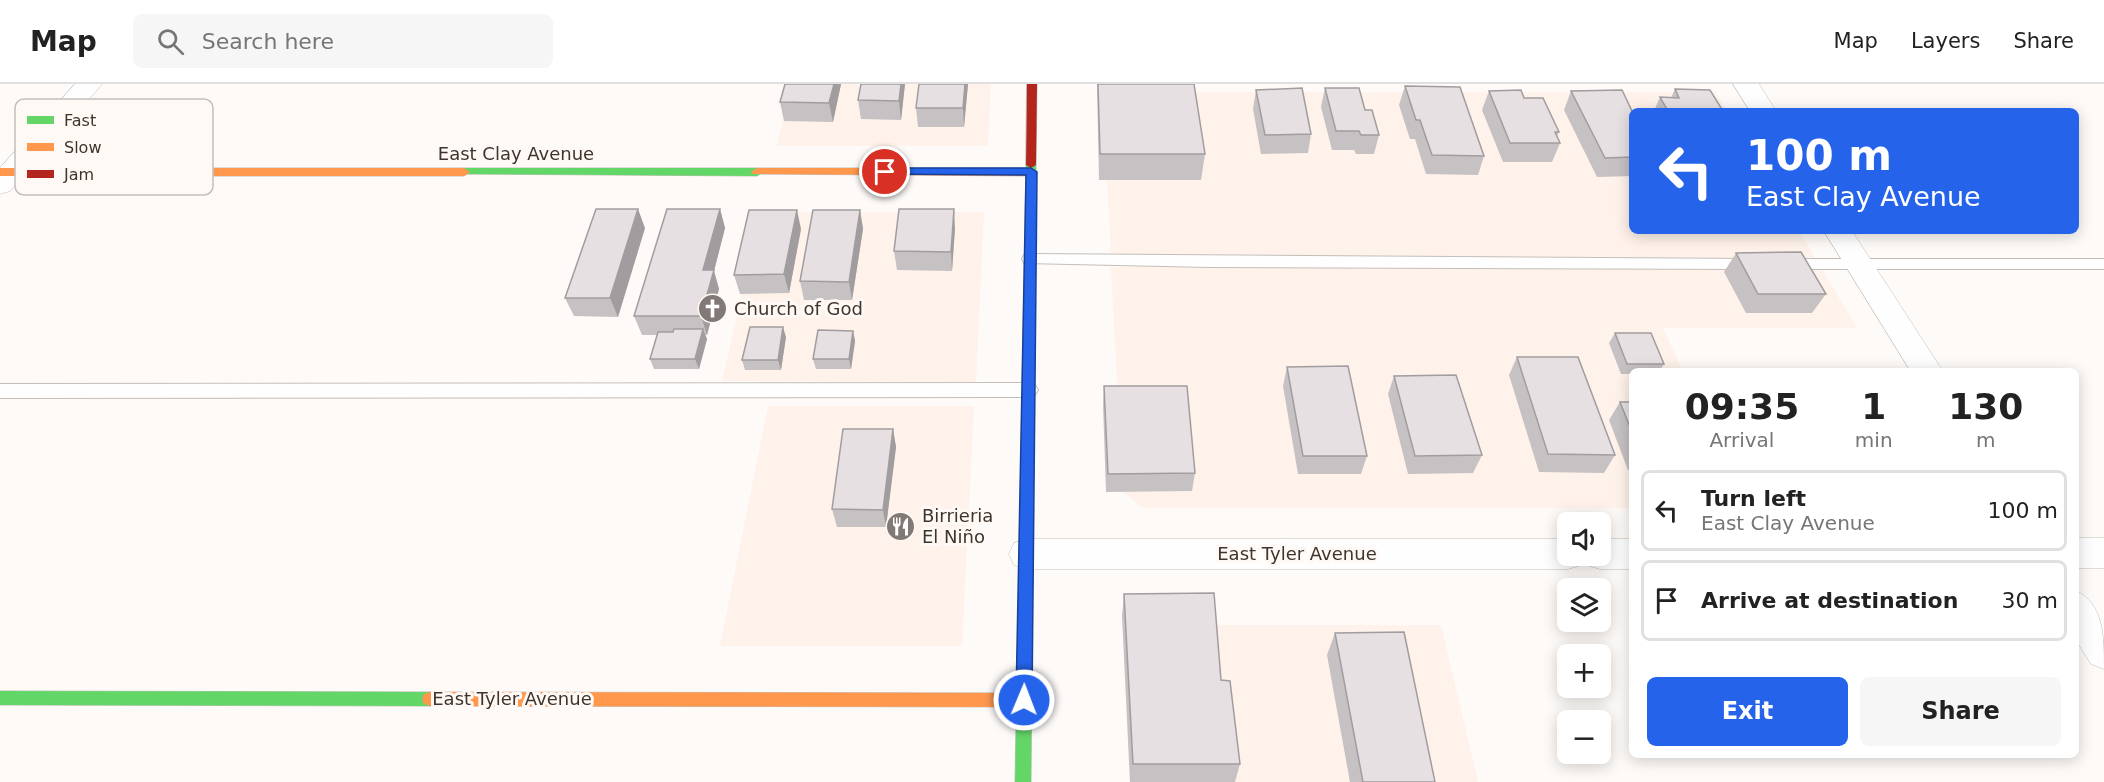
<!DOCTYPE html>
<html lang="en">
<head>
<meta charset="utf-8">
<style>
  :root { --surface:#fff; --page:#f6f6f6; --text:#222; --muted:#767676; --line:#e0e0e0; --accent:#2563eb }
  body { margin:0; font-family:"DejaVu Sans",sans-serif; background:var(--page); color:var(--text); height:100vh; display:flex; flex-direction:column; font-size:22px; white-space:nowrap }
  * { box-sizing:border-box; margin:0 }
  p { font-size:20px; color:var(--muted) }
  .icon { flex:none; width:33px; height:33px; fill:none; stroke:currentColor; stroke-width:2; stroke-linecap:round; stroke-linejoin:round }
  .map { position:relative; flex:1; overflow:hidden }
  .drawer { position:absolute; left:1629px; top:284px; width:450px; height:390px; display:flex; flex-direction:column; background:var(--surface); border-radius:9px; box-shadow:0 3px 15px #0003 }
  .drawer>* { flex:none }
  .guide { position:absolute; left:1629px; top:24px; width:450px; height:126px; border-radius:9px; box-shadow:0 3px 15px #0003; background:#2563eb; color:#fff; overflow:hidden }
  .fabs { position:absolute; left:1557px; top:428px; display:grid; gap:12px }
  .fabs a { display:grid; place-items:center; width:54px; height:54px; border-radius:9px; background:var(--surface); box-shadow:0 3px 15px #0003; font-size:30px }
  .pin { position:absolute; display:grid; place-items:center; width:51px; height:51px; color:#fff; margin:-26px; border:3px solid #fff; border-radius:50%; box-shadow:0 2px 6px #0007 }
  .me { position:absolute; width:66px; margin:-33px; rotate:1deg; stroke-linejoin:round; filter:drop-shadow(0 0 4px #0008) }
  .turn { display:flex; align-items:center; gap:21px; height:126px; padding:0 18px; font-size:27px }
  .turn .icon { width:78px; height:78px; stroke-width:2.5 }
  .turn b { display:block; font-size:42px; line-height:51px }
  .eta { display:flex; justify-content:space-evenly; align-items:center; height:102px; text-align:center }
  .eta b { font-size:36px; font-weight:800; line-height:42px }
  .primary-button { display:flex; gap:12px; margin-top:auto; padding:12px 18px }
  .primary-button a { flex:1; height:69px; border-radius:9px; background:var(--accent); color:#fff; font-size:24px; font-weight:800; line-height:69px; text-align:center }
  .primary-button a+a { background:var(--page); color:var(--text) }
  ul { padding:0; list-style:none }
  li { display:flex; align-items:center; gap:18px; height:81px; margin:0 12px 9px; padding:0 6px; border:3px solid var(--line); border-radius:9px }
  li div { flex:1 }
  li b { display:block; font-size:22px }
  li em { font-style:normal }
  header { display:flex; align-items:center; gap:36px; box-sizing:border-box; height:84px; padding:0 30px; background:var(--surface); border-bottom:2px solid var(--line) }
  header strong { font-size:28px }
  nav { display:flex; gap:33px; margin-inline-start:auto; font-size:21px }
  .search { width:420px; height:54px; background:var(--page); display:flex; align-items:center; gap:15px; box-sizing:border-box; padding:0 21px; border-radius:9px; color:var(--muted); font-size:22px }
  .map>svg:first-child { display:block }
  .built { fill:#fef2ea }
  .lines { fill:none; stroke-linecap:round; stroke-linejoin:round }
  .lane-casing { stroke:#c3beb9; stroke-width:2 }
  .street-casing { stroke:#c3beb9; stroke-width:1 }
  .fast-casing { stroke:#c3beb9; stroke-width:1 }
  .slow-casing { stroke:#c3beb9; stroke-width:1 }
  .jam-casing { stroke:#c3beb9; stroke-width:1 }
  .lane { fill:#fffefe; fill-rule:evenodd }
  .street { fill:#fffefe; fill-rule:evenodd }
  .fast { fill:#63d668; fill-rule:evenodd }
  .slow { fill:#ff974d; fill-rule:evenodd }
  .jam { fill:#b3261e; fill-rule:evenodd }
  .wall { fill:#c6c1c2 }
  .shaded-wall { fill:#a19d9e }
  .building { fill:#e6e0e2; stroke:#a19d9e; stroke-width:1.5 }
  .route { fill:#2563eb; stroke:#184099; stroke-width:1.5 }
  .labels { text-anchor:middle; stroke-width:6; stroke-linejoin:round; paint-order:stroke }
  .street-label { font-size:18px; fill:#3e342e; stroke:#fff9f6 }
  .poi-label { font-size:18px; fill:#3e342e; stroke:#fff9f6; text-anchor:start }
  .key { fill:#fff9f6; stroke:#c5beba; stroke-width:1.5 }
  .key-label { font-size:16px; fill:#3e342e }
</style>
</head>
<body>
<header>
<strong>Map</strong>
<div class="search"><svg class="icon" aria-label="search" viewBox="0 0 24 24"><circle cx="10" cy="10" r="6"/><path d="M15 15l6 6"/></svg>Search here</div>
<nav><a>Map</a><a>Layers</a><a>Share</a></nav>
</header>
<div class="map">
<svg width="2104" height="698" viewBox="0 0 2104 698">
  <rect width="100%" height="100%" fill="#fdfaf8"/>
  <path class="built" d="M 791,0 L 991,0 L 988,62 L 777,62 Z
    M 1116,8 L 1715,8 L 1727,27 L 1632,27 L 1632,147 L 1799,147 L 1857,244 L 1663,244 L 1682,286 L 1632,286 L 1632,424 L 1143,424 L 1123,408 L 1111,183 L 1205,182 L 1203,170 L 1111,170 L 1103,16 Z
    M 761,128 L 984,128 L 976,298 L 722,297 Z
    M 768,322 L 974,322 L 962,562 L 720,562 Z
    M 1129,541 L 1441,541 L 1478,698 L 1138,698 Z"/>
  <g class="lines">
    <defs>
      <path id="lane" d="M 1030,170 L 1754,175 L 1760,176 L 1762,180 L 1760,184 L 1754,185 L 1210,183 L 1024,179 L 1022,175 L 1024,171 Z
        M 1785,175 L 2104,175 L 2104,185 L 1785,185 L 1779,184 L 1777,180 L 1779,176 Z
        M 1029,299 L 1035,301 L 1038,306 L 1035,311 L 1029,313 L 0,314 L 0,300 Z"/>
      <path id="street" d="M 75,0 L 102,0 L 10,107 L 0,110 L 0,84 Z
        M 1733,0 L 1759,0 L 1776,27 L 1750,27 Z
        M 1824,147 L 1852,147 L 1942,286 L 1910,286 Z
        M 2076,454 L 2104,454 L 2104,484 L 2076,484 Z
        M 1027,455 L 1568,455 L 1568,471 L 1600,471 L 1600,455 L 1632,455 L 1632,485 L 1600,485 L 1587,481 L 1584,474 L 1581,481 L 1568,485 L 1027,485 L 1014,481 L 1009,470 L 1014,459 Z
        M 2076,507 C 2104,519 2104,554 2104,585 L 2091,580 L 2076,556 Z"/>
      <path id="fast" d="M 1031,78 L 1036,81 L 1031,698 L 1015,698 L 1026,81 Z
        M 464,84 L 757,84 L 763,88 L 757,92 L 460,90 L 458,88 Z
        M 0,607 L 430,608 L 436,610 L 438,615 L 436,620 L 430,622 L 0,621 Z"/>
      <path id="slow" d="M 0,84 L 464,84 L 470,88 L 464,92 L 0,92 Z
        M 757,84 L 1031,84 L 1037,88 L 1031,92 L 753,90 L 751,88 Z
        M 430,608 L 1024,609 L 1030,611 L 1032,616 L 1030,621 L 1024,623 L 430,622 L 424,620 L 422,615 L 424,610 Z"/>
      <path id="jam" d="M 1027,0 L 1037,0 L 1036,81 L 1031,84 L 1026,81 Z"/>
    </defs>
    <use href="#lane" class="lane-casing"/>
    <use href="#street" class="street-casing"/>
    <use href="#fast" class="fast-casing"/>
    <use href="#slow" class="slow-casing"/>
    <use href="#jam" class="jam-casing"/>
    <use href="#lane" class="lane"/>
    <use href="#street" class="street"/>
    <use href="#fast" class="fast"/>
    <use href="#slow" class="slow"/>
    <use href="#jam" class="jam"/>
  </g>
  <path class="wall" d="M 785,0 L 841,0 L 833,38 L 784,37 L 780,18 Z
    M 905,0 L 901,36 L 861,35 L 858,16 Z
    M 919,0 L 968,0 L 964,43 L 918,43 L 916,24 Z
    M 1097,0 L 1194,0 L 1205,70 L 1201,96 L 1099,96 Z
    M 1405,2 L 1484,72 L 1478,91 L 1426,90 L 1415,55 L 1410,55 L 1399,21 Z
    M 1325,4 L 1365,26 L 1379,51 L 1374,70 L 1356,70 L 1354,66 L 1332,66 L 1321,23 Z
    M 1675,5 L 1723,27 L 1654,27 L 1660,13 L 1671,14 Z
    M 1256,6 L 1311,50 L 1308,69 L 1261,70 L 1253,25 Z
    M 1489,7 L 1524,14 L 1559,48 L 1557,52 L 1560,59 L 1552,78 L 1503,78 L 1482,26 Z
    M 1571,7 L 1632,27 L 1632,92 L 1597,93 L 1564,26 Z
    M 720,125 L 725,144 L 714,187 L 719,205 L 707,251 L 705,251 L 707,255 L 699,285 L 654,285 L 650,275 L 657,251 L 642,251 L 634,232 Z
    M 860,126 L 863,145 L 852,216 L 804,216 L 800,197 Z
    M 645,144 L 618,233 L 574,232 L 565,214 Z
    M 955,144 L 952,187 L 897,186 L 894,167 Z
    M 801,145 L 789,209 L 740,210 L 734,191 Z
    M 1736,169 L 1826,210 L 1812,229 L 1746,229 L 1724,188 Z
    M 853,247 L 855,257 L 851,285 L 816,285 L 813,275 Z
    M 1615,249 L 1664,280 L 1660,286 L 1632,286 L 1632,290 L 1621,290 L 1609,259 Z
    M 786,253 L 781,286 L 745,286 L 742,276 Z
    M 1517,273 L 1615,371 L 1604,389 L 1539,388 L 1509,291 Z
    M 1287,283 L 1367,372 L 1361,390 L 1298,390 L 1283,302 Z
    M 1394,292 L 1482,371 L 1473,389 L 1408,390 L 1388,310 Z
    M 1104,302 L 1195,389 L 1192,407 L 1106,408 L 1103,321 Z
    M 1620,318 L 1632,318 L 1632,386 L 1628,386 L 1609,336 Z
    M 893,345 L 896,363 L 886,443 L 837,443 L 832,425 Z
    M 1124,510 L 1221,596 L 1240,680 L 1235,698 L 1130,698 L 1122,532 Z
    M 1335,549 L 1435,698 L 1350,698 L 1327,571 Z"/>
  <path class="shaded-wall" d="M 834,0 L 841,0 L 833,38 L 829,19 Z
    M 901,0 L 905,0 L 901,36 L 899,17 Z
    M 965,0 L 968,0 L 964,43 L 963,24 Z
    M 638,125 L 645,144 L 618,233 L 610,214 Z
    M 720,125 L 725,144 L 714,187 L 719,205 L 707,251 L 701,232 L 703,186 Z
    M 954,125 L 955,144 L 952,187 L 951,168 Z
    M 797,126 L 801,145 L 789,209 L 784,190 Z
    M 860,126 L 863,145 L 852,216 L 849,198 Z
    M 783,243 L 786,253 L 781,286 L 778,276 Z
    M 703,245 L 707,255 L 699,285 L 695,275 Z
    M 853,247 L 855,257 L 851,285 L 849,275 Z
    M 893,345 L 896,363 L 886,443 L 883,426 Z"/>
  <path class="building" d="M 785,0 L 834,0 L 829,19 L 780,18 Z
    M 861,0 L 901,0 L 899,17 L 858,16 Z
    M 919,0 L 965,0 L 963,24 L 916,24 Z
    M 1098,0 L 1194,0 L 1205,70 L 1100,70 Z
    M 1405,2 L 1460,3 L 1484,72 L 1432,71 L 1420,36 L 1416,36 Z
    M 1302,4 L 1311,50 L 1265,51 L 1256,6 Z
    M 1325,4 L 1359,4 L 1365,26 L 1372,26 L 1379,51 L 1361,51 L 1359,47 L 1336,47 Z
    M 1675,5 L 1710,6 L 1723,27 L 1668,27 L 1660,13 L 1679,14 Z
    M 1521,6 L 1524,14 L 1543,14 L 1559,48 L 1555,48 L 1560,59 L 1510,59 L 1489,7 Z
    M 1622,6 L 1632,27 L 1632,73 L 1605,74 L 1571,7 Z
    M 596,125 L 638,125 L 610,214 L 565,214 Z
    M 667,125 L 720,125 L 703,186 L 714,186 L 701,232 L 634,232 Z
    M 899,125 L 954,125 L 951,168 L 894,167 Z
    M 749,126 L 797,126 L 784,190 L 734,191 Z
    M 813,126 L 860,126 L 849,198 L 800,197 Z
    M 1801,168 L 1826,210 L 1758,210 L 1736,169 Z
    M 750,243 L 783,243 L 778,276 L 742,276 Z
    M 674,245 L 703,245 L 695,275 L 650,275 L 658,248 L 673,248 Z
    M 818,246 L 853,247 L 849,275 L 813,275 Z
    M 1615,249 L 1651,249 L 1664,280 L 1627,280 Z
    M 1517,273 L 1578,273 L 1615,371 L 1548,370 Z
    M 1348,282 L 1367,372 L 1303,372 L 1287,283 Z
    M 1456,291 L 1482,371 L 1415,372 L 1394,292 Z
    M 1104,302 L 1187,302 L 1195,389 L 1108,390 Z
    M 1620,318 L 1632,318 L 1632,348 Z
    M 843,345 L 893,345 L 883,426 L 832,425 Z
    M 1214,509 L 1221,596 L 1230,597 L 1240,680 L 1133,680 L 1124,510 Z
    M 1404,548 L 1435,698 L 1363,698 L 1335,549 Z"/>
  <path class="route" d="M 885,84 L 1031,84 L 1037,88 L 1032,616 L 1030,621 L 1024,623 L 1018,621 L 1016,616 L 1026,91 L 881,90 L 881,85 Z"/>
  <defs>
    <symbol id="church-disc" viewBox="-11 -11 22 22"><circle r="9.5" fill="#817975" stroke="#fff9f6"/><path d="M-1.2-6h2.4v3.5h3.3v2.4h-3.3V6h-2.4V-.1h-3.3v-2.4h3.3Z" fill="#fff"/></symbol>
    <symbol id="restaurant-disc" viewBox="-11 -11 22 22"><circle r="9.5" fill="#817975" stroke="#fff9f6"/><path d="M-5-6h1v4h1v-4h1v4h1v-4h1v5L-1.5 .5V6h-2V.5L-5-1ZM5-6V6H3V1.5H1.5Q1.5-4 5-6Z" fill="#fff"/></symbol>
  </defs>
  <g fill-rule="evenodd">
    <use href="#church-disc" x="696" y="208" width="33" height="33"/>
    <use href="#restaurant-disc" x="884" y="426" width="33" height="33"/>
  </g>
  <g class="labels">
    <g class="street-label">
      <text x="516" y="76">East Clay Avenue</text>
      <text x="1297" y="476">East Tyler Avenue</text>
      <text x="512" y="621">East Tyler Avenue</text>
    </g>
    <g class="poi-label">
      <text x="734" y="231">Church of God</text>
      <text x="922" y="438">Birrieria<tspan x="922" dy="21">El Niño</tspan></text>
    </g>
  </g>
  <rect x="15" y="15" width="198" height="96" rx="9" class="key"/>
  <rect x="27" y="32" width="27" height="8" fill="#63d668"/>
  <rect x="27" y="59" width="27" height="8" fill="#ff974d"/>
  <rect x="27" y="86" width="27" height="8" fill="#b3261e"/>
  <g class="key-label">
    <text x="64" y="42">Fast</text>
    <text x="64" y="69">Slow</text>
    <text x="64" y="96">Jam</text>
  </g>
</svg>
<div class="fabs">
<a><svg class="icon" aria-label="sound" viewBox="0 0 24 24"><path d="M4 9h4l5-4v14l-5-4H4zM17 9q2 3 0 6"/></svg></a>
<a><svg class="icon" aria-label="layers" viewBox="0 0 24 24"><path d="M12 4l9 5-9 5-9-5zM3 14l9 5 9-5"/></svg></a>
<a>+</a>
<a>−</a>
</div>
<div class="pin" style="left:885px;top:88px;background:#d93025"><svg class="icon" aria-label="arrive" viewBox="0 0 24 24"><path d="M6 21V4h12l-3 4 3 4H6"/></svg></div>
<svg class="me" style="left:1024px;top:616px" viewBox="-20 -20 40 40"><circle r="17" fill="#2563eb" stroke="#fff" stroke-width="3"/><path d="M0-11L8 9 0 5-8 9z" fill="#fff"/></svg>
<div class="guide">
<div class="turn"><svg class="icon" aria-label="left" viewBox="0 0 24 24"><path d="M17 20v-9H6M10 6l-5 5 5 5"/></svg><div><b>100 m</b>East Clay Avenue</div></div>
</div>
<section class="drawer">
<div class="eta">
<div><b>09:35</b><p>Arrival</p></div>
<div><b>1</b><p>min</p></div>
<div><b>130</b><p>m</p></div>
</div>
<ul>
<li><svg class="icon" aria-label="left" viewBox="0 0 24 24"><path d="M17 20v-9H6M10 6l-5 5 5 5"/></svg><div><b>Turn left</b><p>East Clay Avenue</p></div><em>100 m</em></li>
<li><svg class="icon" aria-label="arrive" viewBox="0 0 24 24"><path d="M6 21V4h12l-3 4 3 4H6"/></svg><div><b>Arrive at destination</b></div><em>30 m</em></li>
</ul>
<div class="primary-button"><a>Exit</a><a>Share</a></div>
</section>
</div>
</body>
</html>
